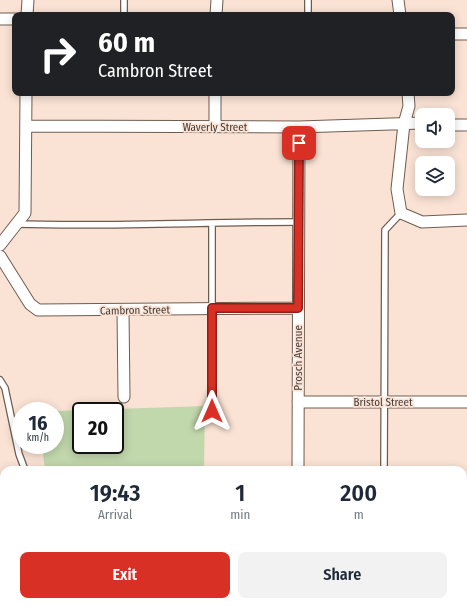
<!DOCTYPE html>
<html lang="en">
<head>
<meta charset="utf-8">
<style>
  :root { --surface:#fff; --page:#f2f2f3; --text:#1f2937; --muted:#747a83; --accent:#d93025 }
  body { margin:0; font-family:"Fira Sans Condensed",sans-serif; background:var(--page); color:var(--text); height:100vh; display:flex; flex-direction:column; font-size:15px; white-space:nowrap }
  * { box-sizing:border-box; margin:0 }
  p { font-size:13px; color:var(--muted) }
  .icon { flex:none; width:22px; height:22px; fill:none; stroke:currentColor; stroke-width:2; stroke-linecap:round; stroke-linejoin:round }
  .map { position:relative; flex:1; overflow:hidden }
  .drawer { position:absolute; left:0px; top:466px; width:467px; height:140px; display:flex; flex-direction:column; background:var(--surface); border-radius:12px 12px 0 0; box-shadow:0 2px 10px #0003 }
  .drawer>* { flex:none }
  .banner { position:absolute; left:12px; top:12px; width:443px; height:84px; border-radius:8px; box-shadow:0 2px 10px #0003; background:#202124; color:#fff; overflow:hidden }
  .controls { position:absolute; left:415px; top:108px; display:grid; gap:8px }
  .controls a { display:grid; place-items:center; width:40px; height:40px; border-radius:8px; background:var(--surface); box-shadow:0 2px 10px #0003; font-size:20px }
  .speed { position:absolute; left:12px; top:402px; display:flex; gap:8px; font-size:20px; font-weight:700; text-align:center }
  .speed>* { display:grid; place-content:center; width:52px; height:52px; border-radius:50%; background:var(--surface); box-shadow:0 2px 10px #0003; line-height:1 }
  .speed small { font-size:10px; font-weight:400 }
  .speed .limit { border:2px solid #111; border-radius:6px; background:#fff; color:#111 }
  .pin { position:absolute; display:grid; place-items:center; width:34px; height:34px; color:#fff; margin:-17px; border-radius:8px; box-shadow:0 2px 6px #0006 }
  .me { position:absolute; width:44px; margin:-22px; rotate:0deg; stroke-linejoin:round; filter:drop-shadow(0 0 3px #0008) }
  .turn { display:flex; align-items:center; gap:14px; height:84px; padding:0 20px; font-size:18px }
  .turn .icon { width:52px; height:52px; stroke-width:2.5 }
  .turn b { display:block; font-size:28px; line-height:34px }
  .eta { display:flex; justify-content:space-evenly; align-items:center; height:68px; text-align:center }
  .eta b { font-size:24px; font-weight:600; line-height:28px }
  .button { display:flex; gap:8px; margin-top:auto; padding:8px 20px }
  .button a { flex:1; height:46px; border-radius:8px; background:var(--accent); color:#fff; font-size:16px; font-weight:600; line-height:46px; text-align:center }
  .button a+a { background:var(--page); color:var(--text) }
  .map>svg:first-child { display:block }
  .green { fill:#c1d7ac; fill-rule:evenodd }
  .building { fill:#eeaac6; stroke:#9f8790 }
  .lines { fill:none; stroke-linecap:round; stroke-linejoin:round }
  .service-casing { stroke:#6f5c50; stroke-width:8 }
  .minor-casing { stroke:#6f5c50; stroke-width:13 }
  .service { stroke:#fff; stroke-width:5.5 }
  .minor { stroke:#fff; stroke-width:11 }
  .route-casing { stroke:#8d1f18; stroke-width:10 }
  .route { stroke:#d93025; stroke-width:7 }
  .labels { text-anchor:middle; stroke-width:3.5; stroke-linejoin:round; paint-order:stroke }
  .street-label { font-size:11px; fill:#433b35; stroke:#fae3d5 }
</style>
</head>
<body>
<div class="map">
<svg width="467" height="606" viewBox="0 0 467 606">
  <rect width="100%" height="100%" fill="#fae3d5"/>
  <path class="green" d="M 205,406 L 204,470 L 45,470 L 42,445 L 55,445 L 55,411 ZM 81,411 L 115,411 L 115,445 L 81,445 Z"/>
  <path class="building" d="M 0,584 L 4,588 L 4,602 L 13,602 L 10,606 L 0,606 Z"/>
  <g class="lines">
    <defs>
      <path id="service" d="M 308,0 L 308,15
        M 124,15 L 124,0
        M 16,224 C 111,227 204,222 299,222
        M 0,380 L 5,388 L 19,454 L 25,470
        M 212,411 L 212,223
        M 384,470 L 385,230 L 401,213
        M 383,606 L 383,602"/>
      <path id="minor" d="M 398,0 L 400,15
        M 27,15 L 28,0
        M 216,15 L 217,0
        M 0,19 L 15,19
        M 452,34 L 467,34
        M 408,93 L 409,106 L 404,124 L 397,189 L 401,213 L 422,222 L 467,220
        M 448,125 L 467,125
        M 26,126 L 299,127 L 422,123
        M 215,127 L 215,93
        M 0,245 L 25,213 L 26,93
        M 0,256 L 30,304 L 38,310 L 298,308
        M 123,310 L 124,397
        M 298,402 L 467,402
        M 298,470 L 299,127
        M 0,551 L 4,554
        M 298,606 L 298,602"/>
    </defs>
    <use href="#service" class="service-casing"/>
    <use href="#minor" class="minor-casing"/>
    <use href="#service" class="service"/>
    <use href="#minor" class="minor"/>
  </g>
  <g class="lines">
    <defs>
      <path id="route" d="M 212,411 L 212,308 L 298,308 L 299,143"/>
    </defs>
    <use href="#route" class="route-casing"/>
    <use href="#route" class="route"/>
  </g>
  <g class="labels">
    <g class="street-label">
      <text x="215" y="131">Waverly Street</text>
      <text transform="translate(135 310) rotate(-1)" y="4">Cambron Street</text>
      <text transform="translate(298 358) rotate(-90)" y="4">Prosch Avenue</text>
      <text x="383" y="406">Bristol Street</text>
    </g>
  </g>
</svg>
<div class="controls">
<a><svg class="icon" aria-label="sound" viewBox="0 0 24 24"><path d="M4 9h4l5-4v14l-5-4H4zM17 9q2 3 0 6"/></svg></a>
<a><svg class="icon" aria-label="layers" viewBox="0 0 24 24"><path d="M12 4l9 5-9 5-9-5zM3 14l9 5 9-5"/></svg></a>
</div>
<div class="speed"><div>16<small>km/h</small></div><div class="limit">20</div></div>
<div class="pin" style="left:299px;top:143px;background:#d93025"><svg class="icon" aria-label="arrive" viewBox="0 0 24 24"><path d="M6 21V4h12l-3 4 3 4H6"/></svg></div>
<svg class="me" style="left:212px;top:411px" viewBox="-20 -20 40 40"><path d="M0-17L14 15 0 8-14 15z" fill="#d93025" stroke="#fff" stroke-width="4"/></svg>
<div class="banner">
<div class="turn"><svg class="icon" aria-label="right" viewBox="0 0 24 24"><path d="M7 20v-9h11M14 6l5 5-5 5"/></svg><div><b>60 m</b>Cambron Street</div></div>
</div>
<section class="drawer">
<div class="eta">
<div><b>19:43</b><p>Arrival</p></div>
<div><b>1</b><p>min</p></div>
<div><b>200</b><p>m</p></div>
</div>
<div class="button"><a>Exit</a><a>Share</a></div>
</section>
</div>
</body>
</html>
